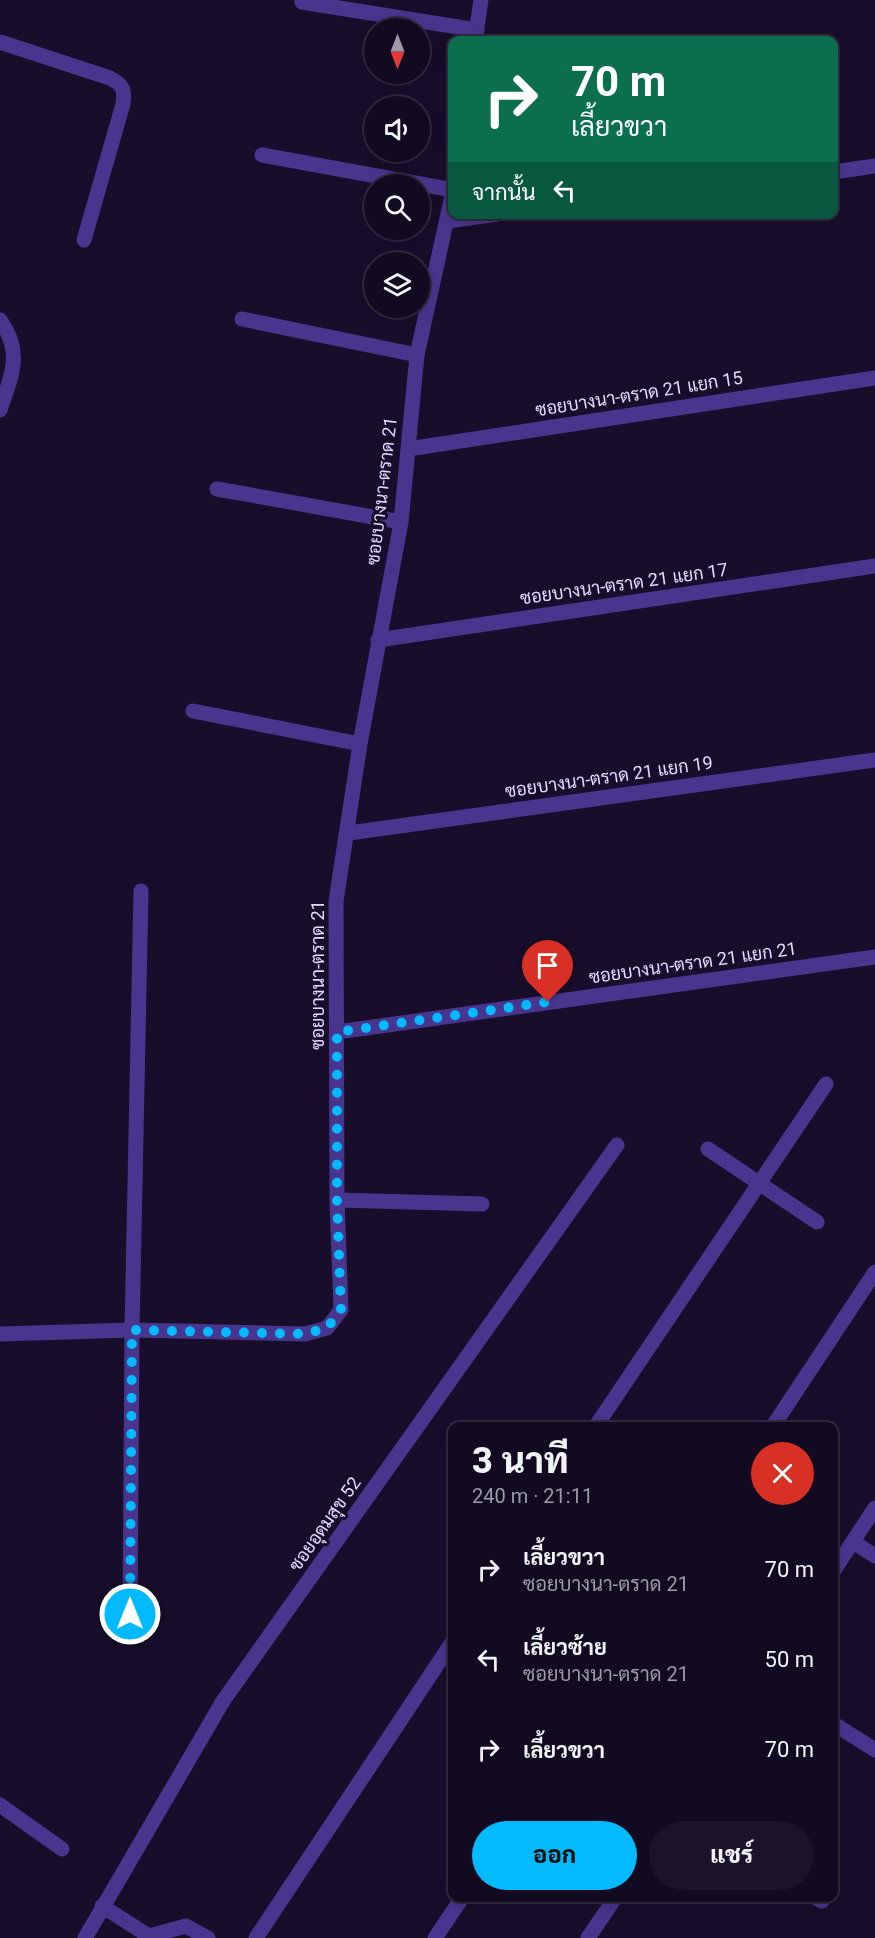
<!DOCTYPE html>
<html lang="th">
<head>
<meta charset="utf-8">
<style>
  :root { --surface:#120a20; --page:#1b1329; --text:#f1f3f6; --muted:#9c9aa5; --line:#312b3e; --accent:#04baff }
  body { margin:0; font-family:Roboto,Sarabun,sans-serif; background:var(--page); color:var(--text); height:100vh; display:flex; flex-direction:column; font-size:22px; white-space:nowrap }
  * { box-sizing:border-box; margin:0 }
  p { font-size:20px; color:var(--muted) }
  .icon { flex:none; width:33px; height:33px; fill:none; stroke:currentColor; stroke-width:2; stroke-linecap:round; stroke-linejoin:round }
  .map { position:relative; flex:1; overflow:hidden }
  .drawer { position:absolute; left:448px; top:1422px; width:390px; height:480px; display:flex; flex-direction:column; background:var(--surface); border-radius:12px; box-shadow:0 3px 15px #0003,0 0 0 2px var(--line) }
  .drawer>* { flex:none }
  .hud { position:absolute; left:448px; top:36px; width:390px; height:183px; border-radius:12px; box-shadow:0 3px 15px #0003,0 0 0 2px var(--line); background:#0b6e4f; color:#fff; overflow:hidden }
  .needle { width:39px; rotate:180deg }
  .controls { position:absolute; left:364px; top:18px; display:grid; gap:12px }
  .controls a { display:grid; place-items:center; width:66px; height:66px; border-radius:50%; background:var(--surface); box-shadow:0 3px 15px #0003,0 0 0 2px var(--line); font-size:30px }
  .pin { position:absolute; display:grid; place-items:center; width:51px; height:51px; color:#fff; margin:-62px -26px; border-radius:50% 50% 50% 0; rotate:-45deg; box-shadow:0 0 6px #0007 }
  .pin .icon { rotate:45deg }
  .me { position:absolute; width:66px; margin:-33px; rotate:0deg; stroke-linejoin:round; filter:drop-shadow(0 0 4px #0008) }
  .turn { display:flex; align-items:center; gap:21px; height:126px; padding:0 24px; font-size:27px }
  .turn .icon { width:78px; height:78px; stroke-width:2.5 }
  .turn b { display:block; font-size:42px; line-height:51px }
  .then { display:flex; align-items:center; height:57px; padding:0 24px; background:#0003; gap:12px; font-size:22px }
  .round { display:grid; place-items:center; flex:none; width:63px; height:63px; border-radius:32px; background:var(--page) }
  .head { display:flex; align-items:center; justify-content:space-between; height:102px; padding:0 24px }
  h1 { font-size:36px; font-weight:800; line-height:45px }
  .button { display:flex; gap:12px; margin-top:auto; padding:12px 24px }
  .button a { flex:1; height:69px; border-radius:36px; background:var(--accent); color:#111; font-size:24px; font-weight:800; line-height:69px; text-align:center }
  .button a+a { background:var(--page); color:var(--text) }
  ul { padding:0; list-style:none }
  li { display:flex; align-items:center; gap:18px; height:90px; padding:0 24px }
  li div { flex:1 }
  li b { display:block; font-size:22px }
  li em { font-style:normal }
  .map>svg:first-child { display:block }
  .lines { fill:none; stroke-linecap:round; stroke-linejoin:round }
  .minor { stroke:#48368e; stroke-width:15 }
  .route { stroke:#04baff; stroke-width:10; stroke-dasharray:0 18 }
  .labels { text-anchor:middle; stroke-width:6; stroke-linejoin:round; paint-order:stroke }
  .street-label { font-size:18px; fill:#e4d8ff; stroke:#180e2b }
</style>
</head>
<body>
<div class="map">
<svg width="875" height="1938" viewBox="0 0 875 1938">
  <rect width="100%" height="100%" fill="#180e2b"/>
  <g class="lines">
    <path class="minor" d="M 302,2 L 477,30
      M 475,40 L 481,0
      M 0,42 L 110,78 C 123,85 125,89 123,104 L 84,240
      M 262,155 L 453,190
      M 834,172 L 875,166
      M 448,221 L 497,214
      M 242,319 L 417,355
      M 0,320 C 23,352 12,375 0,410
      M 408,449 L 875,378
      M 217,489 L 401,522
      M 378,640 L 875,566
      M 193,711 L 360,744
      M 349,833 L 875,760
      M 337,1032 L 875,957
      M 708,1149 L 817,1222
      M 337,1200 L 482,1204
      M 0,1334 L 132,1330 L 305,1334 L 327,1328 L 341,1310 L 337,1200 L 336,901 L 360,744 L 401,522 L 417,355 L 453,191
      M 596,1426 L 826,1084
      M 773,1426 L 875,1272
      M 853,1542 L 875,1556
      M 834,1570 L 875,1508
      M 130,1614 L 132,1330 L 141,891
      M 834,1724 L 875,1750
      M 0,1805 L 62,1849
      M 816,1898 L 822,1901
      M 102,1906 L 149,1936 L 186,1926 L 208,1938
      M 85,1938 L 223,1701 L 617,1145
      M 256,1938 L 453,1641
      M 435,1938 L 462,1898
      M 588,1938 L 615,1898"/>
  </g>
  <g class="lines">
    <path class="route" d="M 130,1614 L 132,1330 L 305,1334 L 327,1328 L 341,1310 L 337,1200 L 337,1032 L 548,1002"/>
  </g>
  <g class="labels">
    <g class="street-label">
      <text transform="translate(639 394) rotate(-9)" y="6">ซอยบางนา-ตราด 21 แยก 15</text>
      <text transform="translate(382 491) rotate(-83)" y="6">ซอยบางนา-ตราด 21</text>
      <text transform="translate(624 584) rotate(-8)" y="6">ซอยบางนา-ตราด 21 แยก 17</text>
      <text transform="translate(609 777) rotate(-8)" y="6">ซอยบางนา-ตราด 21 แยก 19</text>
      <text transform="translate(693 963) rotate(-8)" y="6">ซอยบางนา-ตราด 21 แยก 21</text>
      <text transform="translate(318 975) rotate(-90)" y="6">ซอยบางนา-ตราด 21</text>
      <text transform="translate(325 1524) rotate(-55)" y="6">ซอยอุดมสุข 52</text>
    </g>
  </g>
</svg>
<div class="controls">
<a><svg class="needle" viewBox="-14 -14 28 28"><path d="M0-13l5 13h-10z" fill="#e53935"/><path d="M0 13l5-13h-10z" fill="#9c9aa5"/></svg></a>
<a><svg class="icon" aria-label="sound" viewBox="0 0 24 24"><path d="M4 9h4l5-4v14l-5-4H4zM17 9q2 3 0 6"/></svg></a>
<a><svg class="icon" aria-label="search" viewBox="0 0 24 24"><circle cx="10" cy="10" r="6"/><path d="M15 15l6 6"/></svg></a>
<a><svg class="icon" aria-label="layers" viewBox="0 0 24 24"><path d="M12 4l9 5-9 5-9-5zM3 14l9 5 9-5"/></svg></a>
</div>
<div class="pin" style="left:548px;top:1002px;background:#d93025"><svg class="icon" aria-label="arrive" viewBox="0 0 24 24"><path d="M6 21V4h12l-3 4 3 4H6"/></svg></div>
<svg class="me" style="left:130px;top:1614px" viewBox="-20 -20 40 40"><circle r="17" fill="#04baff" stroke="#fff" stroke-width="3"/><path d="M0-11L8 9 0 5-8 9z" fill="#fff"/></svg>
<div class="hud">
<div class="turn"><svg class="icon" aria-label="right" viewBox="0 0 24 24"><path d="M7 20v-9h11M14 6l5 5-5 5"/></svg><div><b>70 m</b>เลี้ยวขวา</div></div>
<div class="then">จากนั้น<svg class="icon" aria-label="left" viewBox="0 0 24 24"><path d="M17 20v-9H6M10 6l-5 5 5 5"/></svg></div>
</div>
<section class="drawer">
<div class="head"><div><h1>3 นาที</h1><p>240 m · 21:11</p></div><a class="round" style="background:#d93025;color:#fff"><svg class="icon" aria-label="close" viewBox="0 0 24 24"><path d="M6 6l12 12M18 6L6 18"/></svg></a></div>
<ul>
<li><svg class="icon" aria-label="right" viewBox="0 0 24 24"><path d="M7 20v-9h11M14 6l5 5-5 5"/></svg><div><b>เลี้ยวขวา</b><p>ซอยบางนา-ตราด 21</p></div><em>70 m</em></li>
<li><svg class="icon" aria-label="left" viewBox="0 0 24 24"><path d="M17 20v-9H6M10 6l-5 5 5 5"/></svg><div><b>เลี้ยวซ้าย</b><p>ซอยบางนา-ตราด 21</p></div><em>50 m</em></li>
<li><svg class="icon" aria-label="right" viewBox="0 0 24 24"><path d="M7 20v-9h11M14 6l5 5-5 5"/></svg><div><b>เลี้ยวขวา</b></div><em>70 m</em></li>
</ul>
<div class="button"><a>ออก</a><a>แชร์</a></div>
</section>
</div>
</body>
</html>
